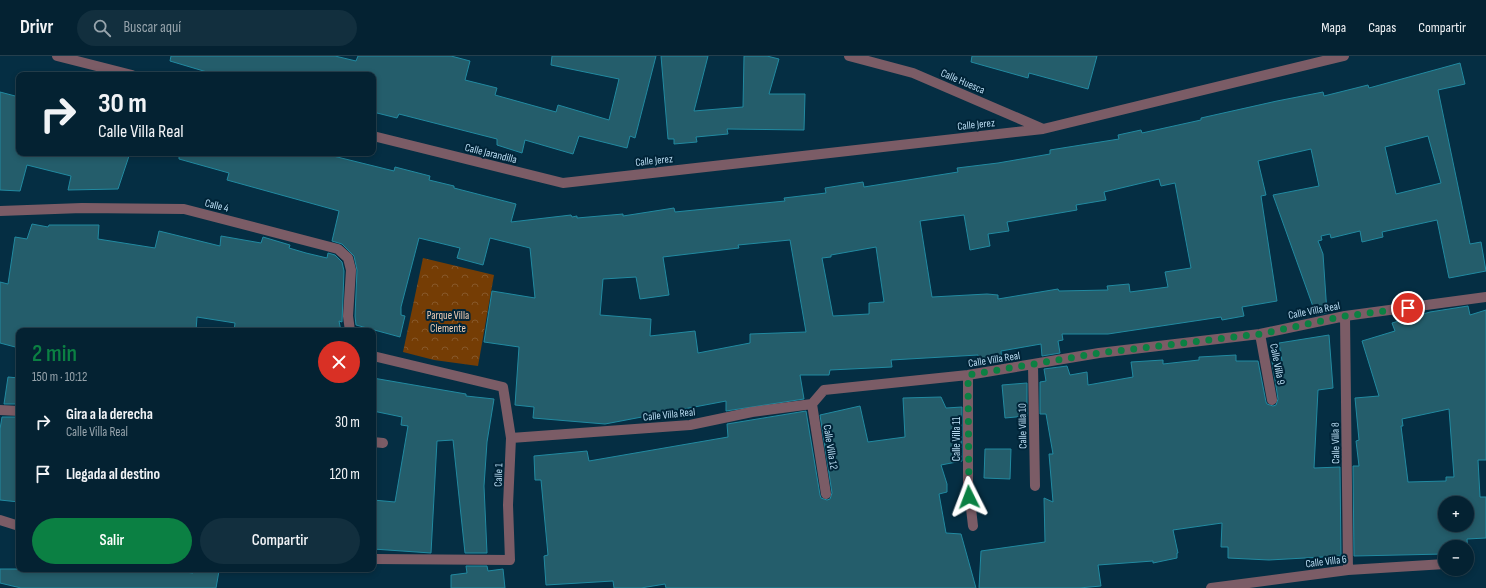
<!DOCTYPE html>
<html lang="es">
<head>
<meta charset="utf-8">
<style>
  :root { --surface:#042232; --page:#122f3e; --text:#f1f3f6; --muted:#97a4ac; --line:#253f4d; --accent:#0b8043 }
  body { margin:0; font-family:"Sofia Sans Condensed",sans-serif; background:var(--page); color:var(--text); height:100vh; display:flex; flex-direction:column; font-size:15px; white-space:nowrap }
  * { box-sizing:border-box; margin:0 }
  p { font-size:13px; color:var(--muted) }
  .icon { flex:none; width:22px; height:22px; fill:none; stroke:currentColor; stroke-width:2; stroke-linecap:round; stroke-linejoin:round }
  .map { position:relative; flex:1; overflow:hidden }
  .panel { position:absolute; left:16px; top:272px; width:360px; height:244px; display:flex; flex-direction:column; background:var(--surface); border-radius:8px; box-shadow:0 2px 6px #0003,0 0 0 1px var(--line) }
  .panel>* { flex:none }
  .banner { position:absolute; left:16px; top:16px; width:360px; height:84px; border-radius:8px; box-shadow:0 2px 6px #0003,0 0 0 1px var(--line); background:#042232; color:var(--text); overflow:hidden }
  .fabs { position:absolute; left:1438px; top:440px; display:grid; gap:8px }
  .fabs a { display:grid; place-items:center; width:36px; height:36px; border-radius:50%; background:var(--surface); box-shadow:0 2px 6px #0003,0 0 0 1px var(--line); font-size:20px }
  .pin { position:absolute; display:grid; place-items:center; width:34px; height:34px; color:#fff; margin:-17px; border:2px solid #fff; border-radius:50%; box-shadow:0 1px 4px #0007 }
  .me { position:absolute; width:44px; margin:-22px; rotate:357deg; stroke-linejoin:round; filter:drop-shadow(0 0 3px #0008) }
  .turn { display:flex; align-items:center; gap:14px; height:84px; padding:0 16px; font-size:18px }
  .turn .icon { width:52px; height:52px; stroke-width:2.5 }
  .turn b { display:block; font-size:28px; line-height:34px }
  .round { display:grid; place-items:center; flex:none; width:42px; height:42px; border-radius:21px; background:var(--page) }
  .summary { display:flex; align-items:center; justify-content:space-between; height:68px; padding:0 16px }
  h1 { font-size:24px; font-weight:600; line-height:30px; color:var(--accent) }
  .button { display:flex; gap:8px; margin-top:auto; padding:8px 16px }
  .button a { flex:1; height:46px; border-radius:24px; background:var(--accent); color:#fff; font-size:16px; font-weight:600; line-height:46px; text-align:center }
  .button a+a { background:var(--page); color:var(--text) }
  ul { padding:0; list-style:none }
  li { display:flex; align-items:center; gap:12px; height:52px; padding:0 16px }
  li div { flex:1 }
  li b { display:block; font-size:15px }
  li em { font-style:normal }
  header { display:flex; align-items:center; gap:24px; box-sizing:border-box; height:56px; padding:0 20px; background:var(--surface); border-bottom:1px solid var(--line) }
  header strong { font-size:19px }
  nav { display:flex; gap:22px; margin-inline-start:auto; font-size:14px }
  .search { width:280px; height:36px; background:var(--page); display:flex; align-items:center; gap:10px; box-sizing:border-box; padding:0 14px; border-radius:22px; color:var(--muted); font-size:15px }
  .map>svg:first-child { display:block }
  .park { fill:url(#park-crowns) }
  .building { fill:#245d6b; stroke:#218aa1; fill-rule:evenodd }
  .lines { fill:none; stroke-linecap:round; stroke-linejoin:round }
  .minor { stroke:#7b5c66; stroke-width:10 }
  .route { stroke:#0b8043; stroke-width:7; stroke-dasharray:0 12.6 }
  .labels { text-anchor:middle; stroke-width:4; stroke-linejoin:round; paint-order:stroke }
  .street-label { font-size:11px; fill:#b8dbf1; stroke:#002438 }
  .park-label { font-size:11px; fill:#f2ceb4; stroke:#002438 }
</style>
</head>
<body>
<header>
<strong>Drivr</strong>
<div class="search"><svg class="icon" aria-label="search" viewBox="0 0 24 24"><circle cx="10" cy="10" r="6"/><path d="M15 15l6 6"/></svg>Buscar aquí</div>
<nav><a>Mapa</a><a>Capas</a><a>Compartir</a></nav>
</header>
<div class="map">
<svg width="1486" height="532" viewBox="0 0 1486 532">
  <defs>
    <pattern id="park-crowns" width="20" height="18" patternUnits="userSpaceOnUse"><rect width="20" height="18" fill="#753d05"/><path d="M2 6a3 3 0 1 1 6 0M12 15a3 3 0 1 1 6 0" fill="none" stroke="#87582a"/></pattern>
  </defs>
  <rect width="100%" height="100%" fill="#052e43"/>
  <path class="park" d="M 423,202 L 494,219 L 478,310 L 434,304 L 403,296 Z"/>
  <path class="building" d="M 171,0 L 335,0 L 356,5 L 358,0 L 451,0 L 470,5 L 465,24 L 497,32 L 495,39 L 556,56 L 558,49 L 609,64 L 619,23 L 551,9 L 552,0 L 656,0 L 635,82 L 630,80 L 627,92 L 579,80 L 573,98 L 525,84 L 522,97 L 497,89 L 497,83 L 399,58 L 397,62 L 373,56 L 373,19 L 217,19 L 170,5 Z
    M 661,0 L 708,0 L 694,55 L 743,51 L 744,0 L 767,0 L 779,3 L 769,38 L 805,38 L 804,74 L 727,73 L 728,78 L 696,81 L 697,86 L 674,88 L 674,83 L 668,83 Z
    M 972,0 L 1097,0 L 1088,33 L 1029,17 L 1028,22 L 971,6 Z
    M 1460,7 L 1465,28 L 1438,34 L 1470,188 L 1481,186 L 1486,215 L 1449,222 L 1437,164 L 1382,176 L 1383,181 L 1362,186 L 1360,175 L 1331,182 L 1330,178 L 1321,180 L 1322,184 L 1318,185 L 1323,198 L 1327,257 L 1316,259 L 1273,139 L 1319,130 L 1311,93 L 1258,105 L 1266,139 L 1261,140 L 1277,245 L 1242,251 L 1244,260 L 1222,264 L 1221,261 L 1108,278 L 1062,278 L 1063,284 L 1058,285 L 1060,297 L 1042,300 L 1041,288 L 1001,295 L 1002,305 L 979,306 L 978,299 L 891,304 L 892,311 L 830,314 L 829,319 L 800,319 L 804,343 L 726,355 L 726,345 L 605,368 L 533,362 L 534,351 L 515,349 L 519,291 L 484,286 L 492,235 L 535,242 L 530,192 L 490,182 L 483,209 L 457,202 L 460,192 L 419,182 L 401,251 L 401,259 L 405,260 L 400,281 L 356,269 L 355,260 L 357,214 L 354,200 L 342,188 L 332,185 L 339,155 L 227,124 L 229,117 L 179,103 L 179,97 L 321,97 L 394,115 L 395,111 L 430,120 L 429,124 L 454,130 L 454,132 L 516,148 L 511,166 L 571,159 L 572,161 L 577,160 L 577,162 L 623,158 L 623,160 L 674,152 L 675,156 L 785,145 L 784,142 L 826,137 L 825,132 L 863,126 L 864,131 L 958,116 L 957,112 L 998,107 L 1050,98 L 1050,94 L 1119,83 L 1118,79 L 1141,74 L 1142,77 L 1201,64 L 1201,62 L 1277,45 L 1323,36 L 1324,40 L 1368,29 L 1369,32 ZM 1428,80 L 1441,127 L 1396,138 L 1385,91 ZM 1159,123 L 1161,130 L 1175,127 L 1191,212 L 1165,216 L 1168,231 L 1130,236 L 1129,228 L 1107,230 L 1108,234 L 1059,235 L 1058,233 L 998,243 L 998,239 L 987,238 L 932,241 L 920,165 L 964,159 L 970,194 L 990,190 L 988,178 L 1009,175 L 1007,166 L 1077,154 L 1076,149 L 1106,144 L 1104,136 ZM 790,184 L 806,276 L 750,278 L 750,287 L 698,297 L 695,275 L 650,280 L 651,263 L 600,259 L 603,223 L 636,221 L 640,243 L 669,239 L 663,201 L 739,192 L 738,189 ZM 876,191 L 884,246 L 869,247 L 869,258 L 833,260 L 822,202 L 831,201 L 831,199 Z
    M 0,36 L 19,41 L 19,97 L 130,97 L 118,133 L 68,134 L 71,120 L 27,109 L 20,135 L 0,134 Z
    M 32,168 L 48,171 L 49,169 L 99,169 L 98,183 L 155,192 L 159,175 L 220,190 L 221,180 L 261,187 L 263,181 L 290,189 L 289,192 L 306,197 L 327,202 L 328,197 L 335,199 L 342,206 L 344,215 L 342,266 L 339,265 L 341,275 L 234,275 L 235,267 L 197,261 L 196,275 L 19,275 L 19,292 L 0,287 L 0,226 L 8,228 L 15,181 L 27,183 Z
    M 1468,250 L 1470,259 L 1486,254 L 1486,404 L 1478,404 L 1480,441 L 1486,441 L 1486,482 L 1467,483 L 1468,498 L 1467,491 L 1445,491 L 1445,498 L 1354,500 L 1353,410 L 1359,410 L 1356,385 L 1359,384 L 1355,342 L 1379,340 L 1362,285 L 1395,275 L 1392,267 L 1430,256 ZM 1449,353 L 1454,421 L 1446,421 L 1446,425 L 1408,426 L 1401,370 L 1403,370 L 1402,363 ZM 1445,447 L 1467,447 L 1467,469 L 1445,469 Z
    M 1329,279 L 1333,332 L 1318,334 L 1314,412 L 1340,411 L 1341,500 L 1269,504 L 1228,502 L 1228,491 L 1221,491 L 1222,467 L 1173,474 L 1178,497 L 1177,497 L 1177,502 L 1153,507 L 1153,505 L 1098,509 L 1101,530 L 1079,532 L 979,532 L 981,495 L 1045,486 L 1044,442 L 1053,446 L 1049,398 L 1053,398 L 1046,358 L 1040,358 L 1040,326 L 1046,325 L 1044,313 L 1067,310 L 1070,319 L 1087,316 L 1088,329 L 1133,321 L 1131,306 L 1163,304 L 1163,308 L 1199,304 L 1199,301 L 1236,299 L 1236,305 L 1258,305 L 1266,346 L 1267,348 L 1273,350 L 1276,349 L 1278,343 L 1272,305 L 1282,305 L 1279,287 Z
    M 8,321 L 19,322 L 19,348 L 4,348 Z
    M 373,322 L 466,338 L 466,340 L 494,343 L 487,386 L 484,430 L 487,497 L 465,497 L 453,384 L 437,385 L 431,497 L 373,493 L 373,444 L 395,446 L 408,370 L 401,369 L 402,361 L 373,355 Z
    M 1027,327 L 1027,360 L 1005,362 L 1002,329 Z
    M 941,341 L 946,352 L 962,351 L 962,405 L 941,409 L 947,428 L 947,436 L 939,438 L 946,477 L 961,478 L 976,532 L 666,532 L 665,528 L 641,532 L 614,532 L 613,525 L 546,529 L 544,500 L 548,499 L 541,424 L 535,424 L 534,400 L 587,395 L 589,405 L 728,381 L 727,368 L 806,355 L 820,439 L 821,442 L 827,444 L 830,443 L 832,437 L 820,359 L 860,350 L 868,386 L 905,381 L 903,342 Z
    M 2,361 L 19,361 L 19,446 L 0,444 L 0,373 Z
    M 985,393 L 1011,393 L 1010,423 L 984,422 Z
    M 466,510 L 487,510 L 488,515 L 503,513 L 505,532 L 451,532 L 451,519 L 467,517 Z
    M 0,513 L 160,513 L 193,517 L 194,513 L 219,515 L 216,532 L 21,532 L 0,527 Z"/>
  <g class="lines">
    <path class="minor" d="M 57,0 L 132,19
      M 849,0 L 913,17 L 1041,72
      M 373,80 L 563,127 L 1043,73 L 1344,0
      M 0,155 L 82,152 L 184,153 L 338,193 L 348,202 L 351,214 L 348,260 L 350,275
      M 1345,260 L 1348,514
      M 1260,278 L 1272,344
      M 373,300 L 503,331 L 511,382 L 508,449 L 510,504 L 373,503
      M 1033,309 L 1035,430
      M 968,319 L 968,426 L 973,470
      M 812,348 L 826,438
      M 0,354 L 19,355
      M 511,382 L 690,369 L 752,356 L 812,348 L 824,334 L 968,319 L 1099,297 L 1260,278 L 1345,260 L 1486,241
      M 373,386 L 383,387
      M 0,464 L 19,470
      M 1211,532 L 1348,514 L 1445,508"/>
  </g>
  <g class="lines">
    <path class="route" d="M 969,441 L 968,319 L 1099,297 L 1260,278 L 1345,260 L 1408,252"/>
  </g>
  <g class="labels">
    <g class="street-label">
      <text transform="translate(963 25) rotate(23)" y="4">Calle Huesca</text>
      <text transform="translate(976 68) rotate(-6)" y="4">Calle Jerez</text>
      <text transform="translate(491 97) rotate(14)" y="4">Calle Jarandilla</text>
      <text transform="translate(654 104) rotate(-6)" y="4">Calle Jerez</text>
      <text transform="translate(217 149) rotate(14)" y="4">Calle 4</text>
      <text transform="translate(1314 254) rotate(-11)" y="4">Calle Villa Real</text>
      <text transform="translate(994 303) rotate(-9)" y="4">Calle Villa Real</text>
      <text transform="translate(1278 308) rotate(79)" y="4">Calle Villa 9</text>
      <text transform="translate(669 358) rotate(-6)" y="4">Calle Villa Real</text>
      <text transform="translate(1022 370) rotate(-91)" y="4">Calle Villa 10</text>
      <text transform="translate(956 383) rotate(-90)" y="4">Calle Villa 11</text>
      <text transform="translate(1335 387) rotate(-91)" y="4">Calle Villa 8</text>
      <text transform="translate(831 391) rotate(81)" y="4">Calle Villa 12</text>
      <text transform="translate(498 419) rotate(-88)" y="4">Calle 1</text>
      <text transform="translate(1326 505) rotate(-7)" y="4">Calle Villa 6</text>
    </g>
    <g class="park-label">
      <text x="448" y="263">Parque Villa<tspan x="448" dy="13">Clemente</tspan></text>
    </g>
  </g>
</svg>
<div class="fabs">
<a>+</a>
<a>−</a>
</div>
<div class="pin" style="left:1408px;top:252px;background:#d93025"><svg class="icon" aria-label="arrive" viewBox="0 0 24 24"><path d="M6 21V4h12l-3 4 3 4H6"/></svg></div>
<svg class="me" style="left:969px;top:441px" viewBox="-20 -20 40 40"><path d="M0-17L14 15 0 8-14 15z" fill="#0b8043" stroke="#fff" stroke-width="4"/></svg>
<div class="banner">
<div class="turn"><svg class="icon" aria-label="right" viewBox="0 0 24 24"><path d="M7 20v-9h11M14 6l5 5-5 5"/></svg><div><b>30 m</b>Calle Villa Real</div></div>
</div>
<section class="panel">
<div class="summary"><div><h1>2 min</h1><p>150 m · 10:12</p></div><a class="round" style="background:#d93025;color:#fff"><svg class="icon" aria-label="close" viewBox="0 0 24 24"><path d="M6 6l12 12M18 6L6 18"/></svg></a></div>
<ul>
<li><svg class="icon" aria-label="right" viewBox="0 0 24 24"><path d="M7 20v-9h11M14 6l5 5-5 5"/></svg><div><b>Gira a la derecha</b><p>Calle Villa Real</p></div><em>30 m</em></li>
<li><svg class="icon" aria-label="arrive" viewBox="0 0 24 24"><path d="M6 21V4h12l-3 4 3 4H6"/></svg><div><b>Llegada al destino</b></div><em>120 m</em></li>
</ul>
<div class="button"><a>Salir</a><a>Compartir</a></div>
</section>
</div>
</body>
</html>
